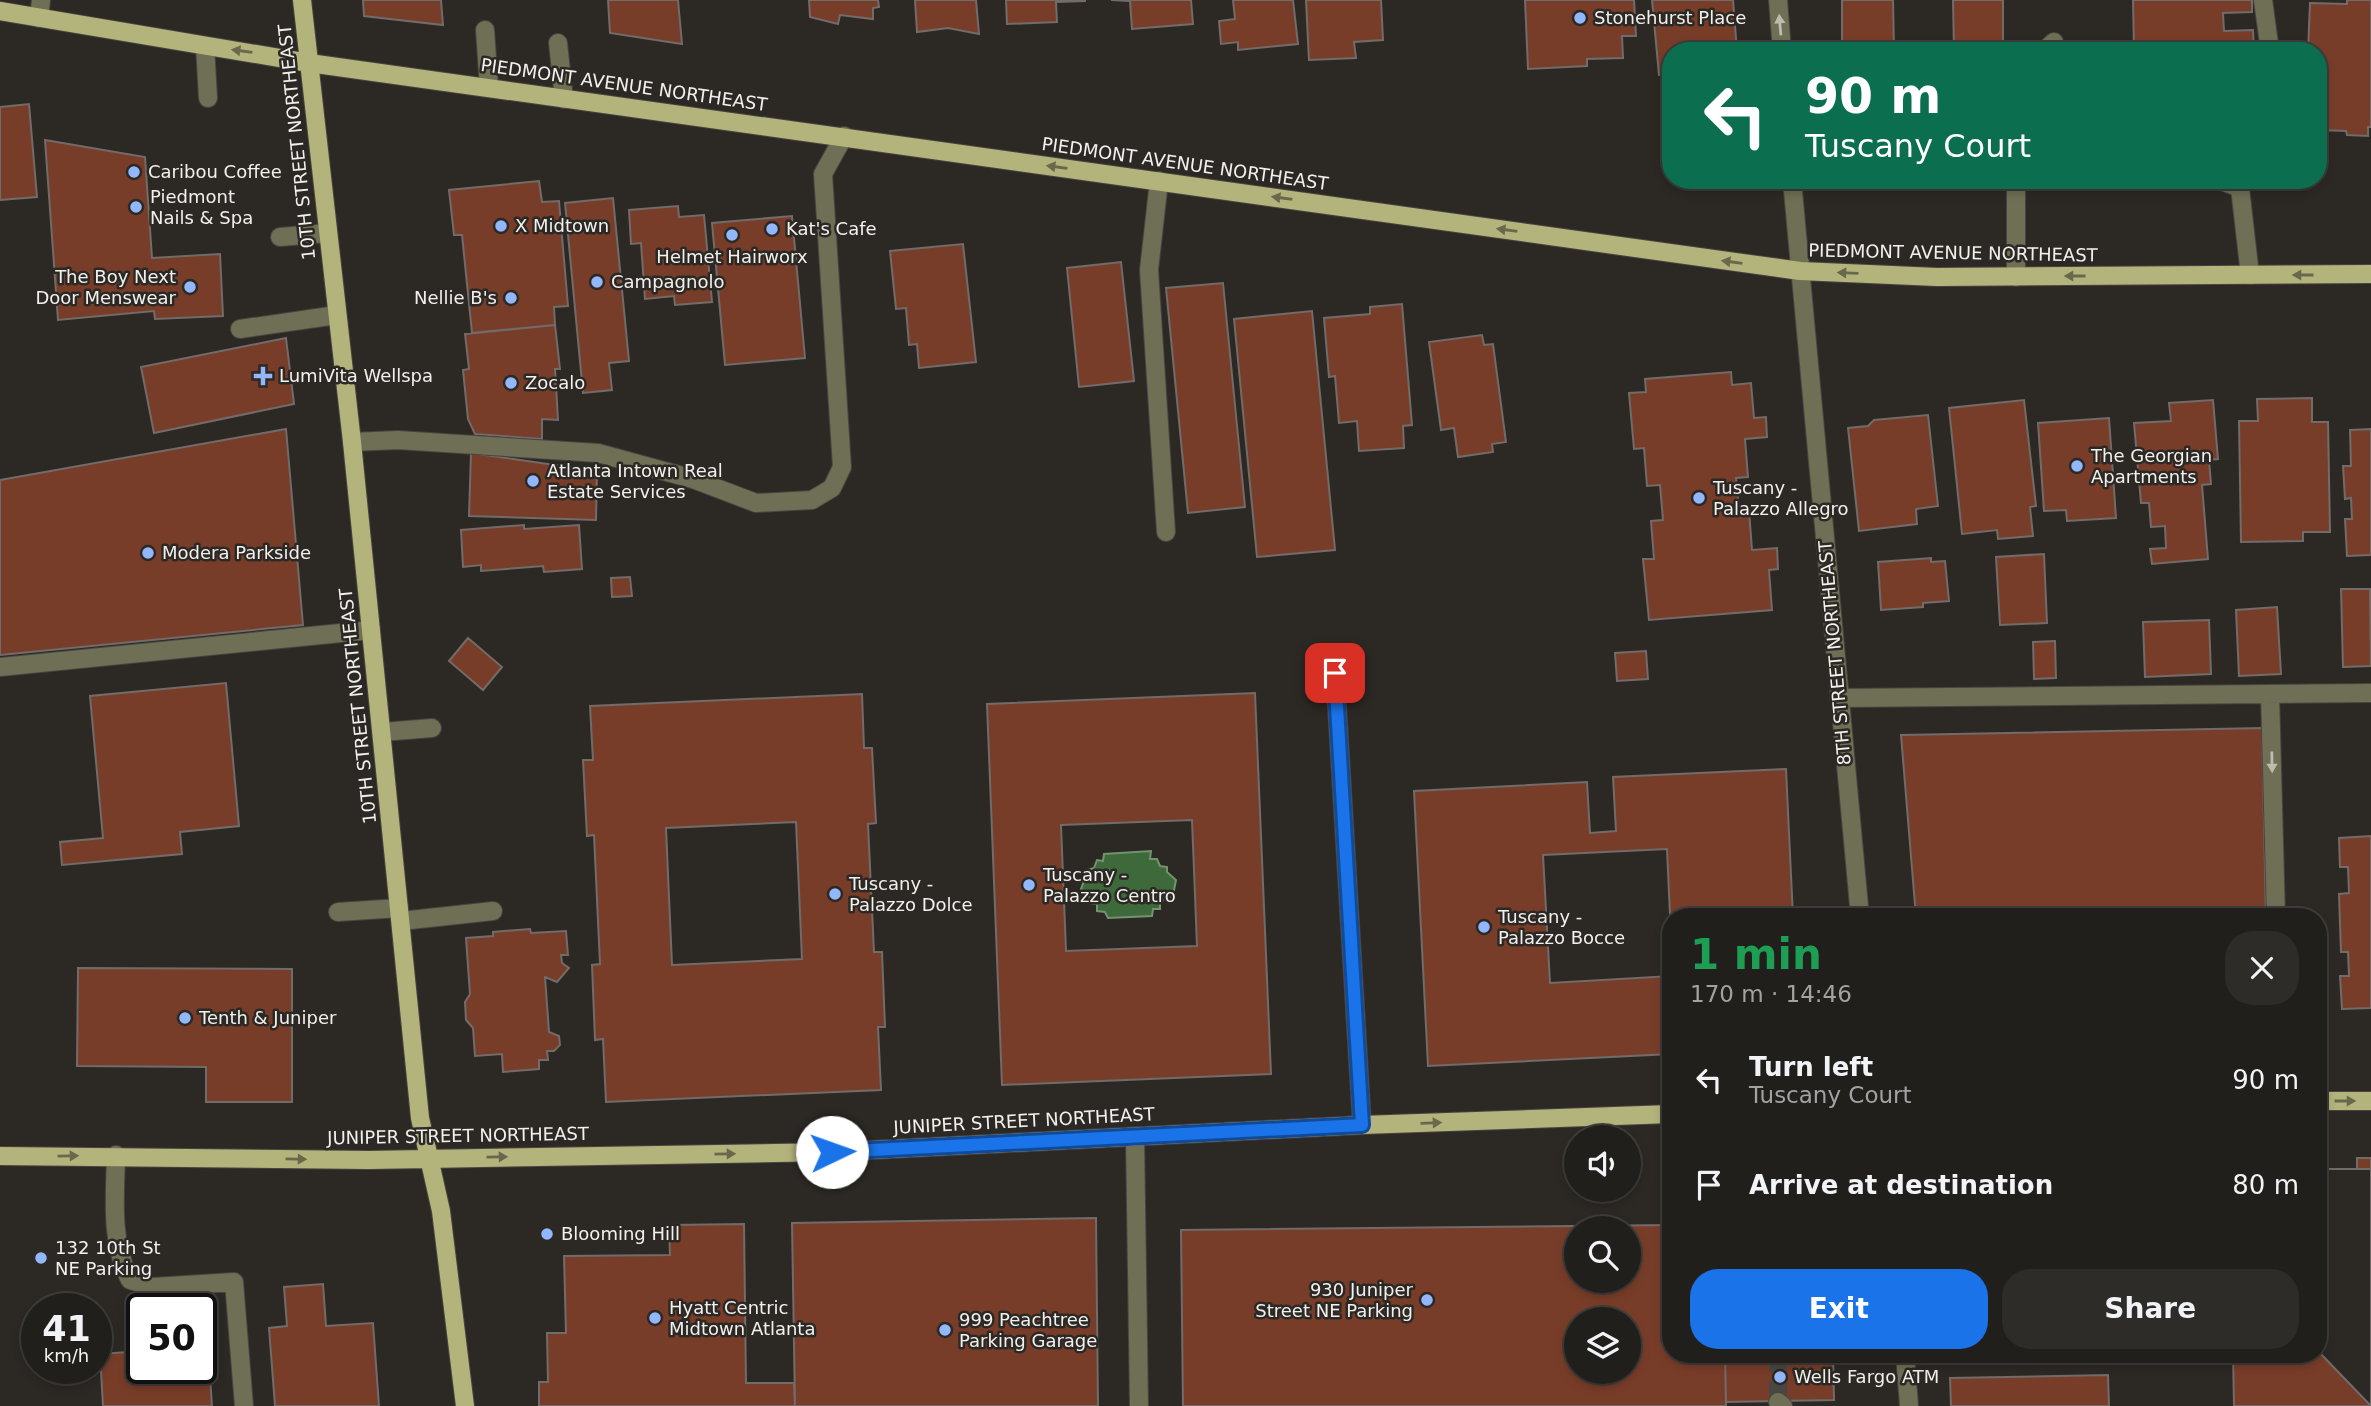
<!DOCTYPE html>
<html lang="en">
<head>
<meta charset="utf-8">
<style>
  :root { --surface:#211f1c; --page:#2d2c29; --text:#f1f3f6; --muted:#a2a2a3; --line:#3e3d3b; --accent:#1a73e8 }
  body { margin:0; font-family:"DejaVu Sans",sans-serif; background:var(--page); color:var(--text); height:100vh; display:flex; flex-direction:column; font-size:26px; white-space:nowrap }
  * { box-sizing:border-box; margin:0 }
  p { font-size:23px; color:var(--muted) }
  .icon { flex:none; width:38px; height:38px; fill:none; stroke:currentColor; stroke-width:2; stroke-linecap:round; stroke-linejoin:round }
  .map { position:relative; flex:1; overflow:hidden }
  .side { position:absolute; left:1662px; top:908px; width:665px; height:455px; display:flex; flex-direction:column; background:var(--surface); border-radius:28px; box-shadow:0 4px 10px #0003,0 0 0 2px var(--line) }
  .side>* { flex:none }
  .banner { position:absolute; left:1662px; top:42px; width:665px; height:147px; border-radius:28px; box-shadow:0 4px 10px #0003,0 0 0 2px var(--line); background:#0b6e4f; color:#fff; overflow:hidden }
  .tools { position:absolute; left:1564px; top:1125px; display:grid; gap:14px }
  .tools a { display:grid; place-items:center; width:77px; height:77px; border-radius:50%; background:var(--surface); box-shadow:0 4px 10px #0003,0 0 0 2px var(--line); font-size:35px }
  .speed { position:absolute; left:21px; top:1293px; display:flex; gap:14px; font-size:35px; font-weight:700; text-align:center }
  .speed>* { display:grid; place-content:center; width:91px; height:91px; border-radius:50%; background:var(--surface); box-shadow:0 4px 10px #0003,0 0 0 2px var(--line); line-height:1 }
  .speed small { font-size:18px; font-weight:400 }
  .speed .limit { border:4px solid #111; border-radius:10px; background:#fff; color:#111 }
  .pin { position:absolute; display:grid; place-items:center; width:60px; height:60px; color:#fff; margin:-30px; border-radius:14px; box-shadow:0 4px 10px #0006 }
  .me { position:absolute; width:77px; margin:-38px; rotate:87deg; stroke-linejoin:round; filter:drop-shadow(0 0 5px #0008) }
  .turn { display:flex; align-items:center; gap:24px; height:147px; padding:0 28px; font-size:32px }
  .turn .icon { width:91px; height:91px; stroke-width:2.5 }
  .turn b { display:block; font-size:49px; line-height:60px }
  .round { display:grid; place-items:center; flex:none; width:74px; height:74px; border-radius:28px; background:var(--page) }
  .summary { display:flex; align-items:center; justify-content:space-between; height:119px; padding:0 28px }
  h1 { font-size:42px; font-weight:800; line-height:52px; color:#1e9e55 }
  .action { display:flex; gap:14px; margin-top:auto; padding:14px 28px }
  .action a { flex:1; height:80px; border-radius:28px; background:var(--accent); color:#fff; font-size:28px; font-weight:800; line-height:80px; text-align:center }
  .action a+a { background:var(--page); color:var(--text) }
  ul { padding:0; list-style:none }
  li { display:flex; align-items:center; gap:21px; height:105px; padding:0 28px }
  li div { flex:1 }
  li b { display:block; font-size:26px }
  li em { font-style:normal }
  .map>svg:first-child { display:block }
  .water { fill:#3e6a3b; stroke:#749270; stroke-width:2 }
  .building { fill:#783d29; stroke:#716b69; stroke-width:2; fill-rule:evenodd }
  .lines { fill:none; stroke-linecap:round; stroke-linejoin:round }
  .minor-tunnel { stroke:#4a4743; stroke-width:18; stroke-dasharray:18 9; stroke-linecap:butt }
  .minor-casing { stroke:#484541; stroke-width:20 }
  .major-casing { stroke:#484541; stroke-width:20 }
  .minor { stroke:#6e6f54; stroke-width:18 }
  .major { stroke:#b3b47c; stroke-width:18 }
  .oneway { fill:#bdbcb0 }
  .oneway2 { fill:#69684c }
  .route-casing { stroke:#114b97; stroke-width:18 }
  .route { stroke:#1a73e8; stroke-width:12 }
  .poi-dot { fill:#93b7fd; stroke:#2c2925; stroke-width:2.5 }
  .labels { text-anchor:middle; stroke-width:5; stroke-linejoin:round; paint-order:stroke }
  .poi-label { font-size:18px; fill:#f2f0ed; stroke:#2c2925; text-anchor:start }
  .street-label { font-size:18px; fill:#f2f0ed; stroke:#2c2925 }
</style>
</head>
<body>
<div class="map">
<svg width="2371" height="1406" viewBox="0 0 2371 1406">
  <rect width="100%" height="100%" fill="#2c2925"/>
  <path class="water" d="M 1151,851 L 1150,859 L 1157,859 L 1160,866 L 1167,867 L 1167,872 L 1176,880 L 1173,895 L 1160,902 L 1160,909 L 1153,909 L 1152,916 L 1108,918 L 1105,912 L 1097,911 L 1097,904 L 1089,903 L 1089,897 L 1081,889 L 1088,870 L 1094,868 L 1097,860 L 1103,861 L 1104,854 Z"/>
  <path class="building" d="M 363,0 L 441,0 L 443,25 L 364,16 Z
    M 608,0 L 678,0 L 682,44 L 610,33 Z
    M 809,0 L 878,0 L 879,7 L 873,8 L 873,19 L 840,15 L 838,24 L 810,17 Z
    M 915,0 L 976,0 L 979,34 L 948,28 L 917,32 Z
    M 1006,0 L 1085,0 L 1085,1 L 1056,2 L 1057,22 L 1007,24 Z
    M 1111,0 L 1191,0 L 1193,24 L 1132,29 L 1130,1 Z
    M 1233,0 L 1293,0 L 1298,44 L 1238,50 L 1238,42 L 1221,44 L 1219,21 L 1235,19 Z
    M 1306,0 L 1381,0 L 1383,40 L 1354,42 L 1356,58 L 1309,60 Z
    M 1525,0 L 1634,0 L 1636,36 L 1622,36 L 1623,58 L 1587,59 L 1587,66 L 1528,69 Z
    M 1652,0 L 1733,0 L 1737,51 L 1671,51 L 1671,74 L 1659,75 Z
    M 1842,0 L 1893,0 L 1894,51 L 1842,51 Z
    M 1953,0 L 2003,0 L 2003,51 L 1954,51 Z
    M 2133,0 L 2252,0 L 2252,12 L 2223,13 L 2224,31 L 2253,30 L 2254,51 L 2134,51 Z
    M 2347,0 L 2371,0 L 2371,127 L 2368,127 L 2368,136 L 2347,135 L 2346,131 L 2319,130 L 2319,51 L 2308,51 L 2310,3 L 2347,4 Z
    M 29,104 L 37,197 L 0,200 L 0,107 Z
    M 45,140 L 145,157 L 152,258 L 220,254 L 223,316 L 155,319 L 154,311 L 58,320 Z
    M 539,181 L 542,202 L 559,201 L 568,306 L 554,307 L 555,325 L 472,333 L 462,235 L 454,235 L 449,190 Z
    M 613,198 L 629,361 L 609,363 L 612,390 L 583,393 L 565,203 Z
    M 678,206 L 679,217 L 704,215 L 712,302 L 675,305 L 674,296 L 645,299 L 641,243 L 631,244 L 629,210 Z
    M 792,216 L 805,358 L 725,365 L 712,223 Z
    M 963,244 L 976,362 L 919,368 L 917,344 L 909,345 L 906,308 L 896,309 L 890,251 Z
    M 1121,262 L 1134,381 L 1079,387 L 1067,268 Z
    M 1223,283 L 1245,507 L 1188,513 L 1166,288 Z
    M 1402,304 L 1412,425 L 1403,426 L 1404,448 L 1359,451 L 1357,421 L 1339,423 L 1335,376 L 1329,377 L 1324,318 L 1370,314 L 1370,307 Z
    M 1312,311 L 1335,550 L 1257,557 L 1234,319 Z
    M 555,325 L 560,369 L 555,369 L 558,420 L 542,419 L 542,439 L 475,434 L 468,419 L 463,370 L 469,369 L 465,334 Z
    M 1482,335 L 1484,345 L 1493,344 L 1506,442 L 1492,444 L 1493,452 L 1458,457 L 1454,428 L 1441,430 L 1429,342 Z
    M 286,338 L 294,404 L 154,433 L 141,367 Z
    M 1731,372 L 1732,385 L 1751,383 L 1754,418 L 1766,417 L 1767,437 L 1745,439 L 1748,477 L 1736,478 L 1739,511 L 1749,510 L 1752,550 L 1777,548 L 1778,569 L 1769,570 L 1772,610 L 1649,620 L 1643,559 L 1654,559 L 1651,521 L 1663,520 L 1660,485 L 1647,486 L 1644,448 L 1634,449 L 1629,393 L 1646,392 L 1645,379 Z
    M 2312,398 L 2312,422 L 2328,422 L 2330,532 L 2303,532 L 2303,541 L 2241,542 L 2239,421 L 2258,421 L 2257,399 Z
    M 2024,400 L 2036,506 L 2030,507 L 2033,536 L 1998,539 L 1997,530 L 1962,534 L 1949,408 Z
    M 2213,400 L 2218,459 L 2209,460 L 2211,484 L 2202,485 L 2208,559 L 2152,564 L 2150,549 L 2166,548 L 2165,526 L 2151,527 L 2149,503 L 2141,503 L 2134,423 L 2171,421 L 2169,403 Z
    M 1928,415 L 1938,506 L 1916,509 L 1917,524 L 1859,531 L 1848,428 L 1868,426 L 1874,420 Z
    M 2109,418 L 2116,518 L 2067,521 L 2066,510 L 2044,511 L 2038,423 Z
    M 286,429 L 303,625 L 0,655 L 0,480 Z
    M 2371,429 L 2371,555 L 2347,556 L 2345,519 L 2352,519 L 2351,498 L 2345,499 L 2343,466 L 2351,466 L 2350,430 Z
    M 471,453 L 597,471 L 596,520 L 469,516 Z
    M 524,525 L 524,529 L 579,525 L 582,569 L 544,572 L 543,566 L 481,571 L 481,565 L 463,567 L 461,530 Z
    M 2044,554 L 2047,623 L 2000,625 L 1996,557 Z
    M 1931,558 L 1931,562 L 1945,561 L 1949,601 L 1923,603 L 1923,607 L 1881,610 L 1878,562 Z
    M 630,577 L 632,596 L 612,597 L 611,578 Z
    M 2341,589 L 2370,589 L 2371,666 L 2343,667 Z
    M 2277,607 L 2281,674 L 2239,676 L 2236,610 Z
    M 2209,620 L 2211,674 L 2145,677 L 2143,622 Z
    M 468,638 L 502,667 L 483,690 L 449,661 Z
    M 2055,641 L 2056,678 L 2034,679 L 2033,642 Z
    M 1646,651 L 1648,679 L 1617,681 L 1615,653 Z
    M 226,683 L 239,826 L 180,832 L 182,854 L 62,865 L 60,842 L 103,838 L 90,696 Z
    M 1255,693 L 1271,1074 L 1002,1085 L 987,704 ZM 1192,820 L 1197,946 L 1066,951 L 1061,825 Z
    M 862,694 L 864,748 L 872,748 L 876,823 L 868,824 L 874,952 L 882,952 L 885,1027 L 878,1027 L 881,1090 L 606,1102 L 603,1039 L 595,1040 L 592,965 L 600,964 L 594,835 L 587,836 L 583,760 L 593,760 L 590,706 ZM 796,822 L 802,959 L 672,965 L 666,828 Z
    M 2262,728 L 2266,917 L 1916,917 L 1901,735 Z
    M 1786,769 L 1793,917 L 1671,917 L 1671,937 L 1667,849 L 1543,855 L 1550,983 L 1671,976 L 1671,1054 L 1428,1066 L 1414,791 L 1587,782 L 1590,833 L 1616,831 L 1613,777 Z
    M 2371,836 L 2371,1008 L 2342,1009 L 2340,976 L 2349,976 L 2348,952 L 2341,952 L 2339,894 L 2349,893 L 2348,867 L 2340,867 L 2339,838 Z
    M 530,929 L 531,933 L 566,931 L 568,955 L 561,955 L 562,963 L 569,968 L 557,982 L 545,977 L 549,1032 L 559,1036 L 560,1045 L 554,1051 L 547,1051 L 548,1060 L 539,1060 L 539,1069 L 503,1072 L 502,1054 L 475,1056 L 473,1028 L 466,1020 L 465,1002 L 470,994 L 466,938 L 493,936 L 493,932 Z
    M 78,968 L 292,969 L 292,1102 L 206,1102 L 206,1067 L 77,1066 Z
    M 2357,1158 L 2371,1158 L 2371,1406 L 2319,1352 L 2319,1169 L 2357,1169 Z
    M 2319,1169 L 2371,1169 L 2371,1406 L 2234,1406 L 2233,1354 L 2319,1354 Z
    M 1096,1218 L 1098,1406 L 795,1406 L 792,1223 Z
    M 744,1224 L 746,1383 L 794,1383 L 795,1406 L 539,1406 L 539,1382 L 548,1382 L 547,1333 L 566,1333 L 564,1256 L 670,1255 L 669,1225 Z
    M 1671,1225 L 1671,1354 L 1725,1354 L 1726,1406 L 1183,1406 L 1181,1230 ZM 1577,1228 L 1629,1228 L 1629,1281 L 1577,1281 ZM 1577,1320 L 1629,1320 L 1629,1372 L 1577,1372 Z
    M 323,1284 L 326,1326 L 373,1323 L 379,1406 L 275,1406 L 269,1328 L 287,1326 L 284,1287 Z
    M 201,1346 L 208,1346 L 212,1406 L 103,1406 L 100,1354 L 142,1351 L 142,1368 L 201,1368 Z
    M 1725,1354 L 1833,1354 L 1834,1400 L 1726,1402 Z
    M 2108,1375 L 2109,1406 L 1951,1406 L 1950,1378 Z"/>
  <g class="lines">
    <path class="minor-tunnel" d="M 1778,1354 L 1778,1402"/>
    <defs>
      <path id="minor" d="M 1778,0 L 1782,51
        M 2263,0 L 2270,51
        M 39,18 L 41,0
        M 485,30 L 489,87
        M 558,43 L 564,99
        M 205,46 L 208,98
        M 2044,51 L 2054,42
        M 1792,180 L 1860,917
        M 2219,180 L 2240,188 L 2250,275
        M 1159,181 L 1149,270 L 1166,532
        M 280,237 L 328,233
        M 2016,277 L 2016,180
        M 240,329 L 337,315
        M 352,442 L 398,440 L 598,453 L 693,479 L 756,503 L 812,500 L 832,488 L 842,467 L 823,174 L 844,136
        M 0,667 L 371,630
        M 1335,673 L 1362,1125
        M 2270,694 L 2276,917
        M 1839,698 L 2371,693
        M 382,732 L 432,728
        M 338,912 L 399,908
        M 401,921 L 493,911
        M 1135,1137 L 1139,1406
        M 116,1155 C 115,1197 110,1241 130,1280 L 153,1287 L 234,1282 L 244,1406
        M 1905,1354 L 1909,1406
        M 1778,1402 L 1783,1406"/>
      <path id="major" d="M 302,0 L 352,442 L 420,1118 L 441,1211 L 465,1406
        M 0,11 L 309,63 L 1800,271 L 1937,277 L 2371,274
        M 2319,1101 L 2371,1101
        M 0,1156 L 369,1160 L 832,1152 L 1362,1125 L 1671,1114"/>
    </defs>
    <use href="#minor" class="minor-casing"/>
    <use href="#major" class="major-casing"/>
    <use href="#minor" class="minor"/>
    <use href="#major" class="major"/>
  </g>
  <defs><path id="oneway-solid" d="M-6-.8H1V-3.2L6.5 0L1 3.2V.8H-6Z" transform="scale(1.75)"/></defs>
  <g class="oneway">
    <use href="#oneway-solid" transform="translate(1780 25) rotate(-95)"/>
    <use href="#oneway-solid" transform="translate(2272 762) rotate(89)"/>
  </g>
  <g class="oneway2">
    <use href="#oneway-solid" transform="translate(242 51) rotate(-172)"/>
    <use href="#oneway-solid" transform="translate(1057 167) rotate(-172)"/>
    <use href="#oneway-solid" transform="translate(1282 198) rotate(-172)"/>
    <use href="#oneway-solid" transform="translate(1507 230) rotate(-172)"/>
    <use href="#oneway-solid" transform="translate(1732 262) rotate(-172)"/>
    <use href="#oneway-solid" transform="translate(1848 273) rotate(-178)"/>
    <use href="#oneway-solid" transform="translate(2303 275) rotate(180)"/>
    <use href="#oneway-solid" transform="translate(2075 276) rotate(180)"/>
    <use href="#oneway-solid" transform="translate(2345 1101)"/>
    <use href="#oneway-solid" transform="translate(1431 1123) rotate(-2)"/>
    <use href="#oneway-solid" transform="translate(725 1154) rotate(-1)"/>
    <use href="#oneway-solid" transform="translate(68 1156) rotate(-1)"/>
    <use href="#oneway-solid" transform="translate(497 1157) rotate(-1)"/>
    <use href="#oneway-solid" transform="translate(296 1159) rotate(1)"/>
  </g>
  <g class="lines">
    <defs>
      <path id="route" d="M 832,1152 L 1362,1125 L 1335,673"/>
    </defs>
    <use href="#route" class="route-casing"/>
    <use href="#route" class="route"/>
  </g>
  <g class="poi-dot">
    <circle cx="1580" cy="18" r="7"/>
    <circle cx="134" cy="172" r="7"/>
    <circle cx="136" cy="207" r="7"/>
    <circle cx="501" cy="226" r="7"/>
    <circle cx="772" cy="229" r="7"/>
    <circle cx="732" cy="235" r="7"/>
    <circle cx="597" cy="282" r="7"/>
    <circle cx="190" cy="287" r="7"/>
    <circle cx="511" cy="298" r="7"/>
    <path d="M259.5 365.5h7v7h7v7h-7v7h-7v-7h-7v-7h7z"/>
    <circle cx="511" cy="383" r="7"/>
    <circle cx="2077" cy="466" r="7"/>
    <circle cx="533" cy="481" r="7"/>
    <circle cx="1699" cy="498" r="7"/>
    <circle cx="148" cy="553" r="7"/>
    <circle cx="1029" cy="885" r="7"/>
    <circle cx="835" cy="894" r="7"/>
    <circle cx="1484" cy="927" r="7"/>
    <circle cx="185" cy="1018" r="7"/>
    <circle cx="547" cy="1234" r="7"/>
    <circle cx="41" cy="1258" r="7"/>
    <circle cx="1427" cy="1300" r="7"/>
    <circle cx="655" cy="1318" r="7"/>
    <circle cx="945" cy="1330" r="7"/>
    <circle cx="1780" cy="1377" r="7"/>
  </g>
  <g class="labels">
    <g class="poi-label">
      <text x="1594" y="24">Stonehurst Place</text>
      <text x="148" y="178">Caribou Coffee</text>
      <text x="150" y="203">Piedmont<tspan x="150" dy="21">Nails &amp; Spa</tspan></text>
      <text x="515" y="232">X Midtown</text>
      <text x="786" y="235">Kat's Cafe</text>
      <text x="732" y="263" text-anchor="middle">Helmet Hairworx</text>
      <text x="176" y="283" text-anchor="end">The Boy Next<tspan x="176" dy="21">Door Menswear</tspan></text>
      <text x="611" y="288">Campagnolo</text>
      <text x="497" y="304" text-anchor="end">Nellie B's</text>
      <text x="279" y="382">LumiVita Wellspa</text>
      <text x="525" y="389">Zocalo</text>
      <text x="2091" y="462">The Georgian<tspan x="2091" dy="21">Apartments</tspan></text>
      <text x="547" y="477">Atlanta Intown Real<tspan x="547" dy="21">Estate Services</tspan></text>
      <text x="1713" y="494">Tuscany -<tspan x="1713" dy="21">Palazzo Allegro</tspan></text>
      <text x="162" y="559">Modera Parkside</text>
      <text x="1043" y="881">Tuscany -<tspan x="1043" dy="21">Palazzo Centro</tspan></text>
      <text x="849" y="890">Tuscany -<tspan x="849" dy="21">Palazzo Dolce</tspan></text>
      <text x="1498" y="923">Tuscany -<tspan x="1498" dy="21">Palazzo Bocce</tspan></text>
      <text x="199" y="1024">Tenth &amp; Juniper</text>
      <text x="561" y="1240">Blooming Hill</text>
      <text x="55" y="1254">132 10th St<tspan x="55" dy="21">NE Parking</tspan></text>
      <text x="1413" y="1296" text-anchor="end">930 Juniper<tspan x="1413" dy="21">Street NE Parking</tspan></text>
      <text x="669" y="1314">Hyatt Centric<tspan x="669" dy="21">Midtown Atlanta</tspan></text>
      <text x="959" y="1326">999 Peachtree<tspan x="959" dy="21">Parking Garage</tspan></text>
      <text x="1794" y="1383">Wells Fargo ATM</text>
    </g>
    <g class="street-label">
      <text transform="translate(624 85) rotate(8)" y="6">PIEDMONT AVENUE NORTHEAST</text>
      <text transform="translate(297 142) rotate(-96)" y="6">10TH STREET NORTHEAST</text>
      <text transform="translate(1185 164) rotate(8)" y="6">PIEDMONT AVENUE NORTHEAST</text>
      <text transform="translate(1953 253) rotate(1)" y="6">PIEDMONT AVENUE NORTHEAST</text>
      <text transform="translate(1835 653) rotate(-95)" y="6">8TH STREET NORTHEAST</text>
      <text transform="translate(358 706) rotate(-96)" y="6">10TH STREET NORTHEAST</text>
      <text transform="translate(1024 1121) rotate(-3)" y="6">JUNIPER STREET NORTHEAST</text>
      <text transform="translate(458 1136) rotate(-1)" y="6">JUNIPER STREET NORTHEAST</text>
    </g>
  </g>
</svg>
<div class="tools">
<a><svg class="icon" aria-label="sound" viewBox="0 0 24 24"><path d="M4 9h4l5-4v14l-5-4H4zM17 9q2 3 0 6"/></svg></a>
<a><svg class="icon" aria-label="search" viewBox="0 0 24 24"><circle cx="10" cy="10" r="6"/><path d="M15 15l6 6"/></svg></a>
<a><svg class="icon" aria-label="layers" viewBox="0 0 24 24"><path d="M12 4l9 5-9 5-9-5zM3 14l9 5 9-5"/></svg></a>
</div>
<div class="speed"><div>41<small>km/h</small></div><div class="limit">50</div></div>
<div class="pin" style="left:1335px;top:673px;background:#d93025"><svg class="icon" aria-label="arrive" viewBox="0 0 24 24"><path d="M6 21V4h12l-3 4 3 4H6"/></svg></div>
<svg class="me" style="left:832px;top:1152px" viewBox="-20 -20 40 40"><circle r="19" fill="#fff"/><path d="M0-13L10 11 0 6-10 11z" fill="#1a73e8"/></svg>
<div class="banner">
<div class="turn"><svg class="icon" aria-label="left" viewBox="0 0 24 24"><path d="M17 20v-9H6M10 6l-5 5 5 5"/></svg><div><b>90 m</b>Tuscany Court</div></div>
</div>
<section class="side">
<div class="summary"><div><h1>1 min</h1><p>170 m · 14:46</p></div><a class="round"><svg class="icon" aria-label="close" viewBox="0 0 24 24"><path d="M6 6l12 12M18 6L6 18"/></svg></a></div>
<ul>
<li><svg class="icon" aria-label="left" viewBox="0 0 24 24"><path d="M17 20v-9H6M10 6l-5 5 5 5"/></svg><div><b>Turn left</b><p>Tuscany Court</p></div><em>90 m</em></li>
<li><svg class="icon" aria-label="arrive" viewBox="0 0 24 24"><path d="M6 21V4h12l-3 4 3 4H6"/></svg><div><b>Arrive at destination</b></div><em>80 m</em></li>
</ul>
<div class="action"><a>Exit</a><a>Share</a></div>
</section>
</div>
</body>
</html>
